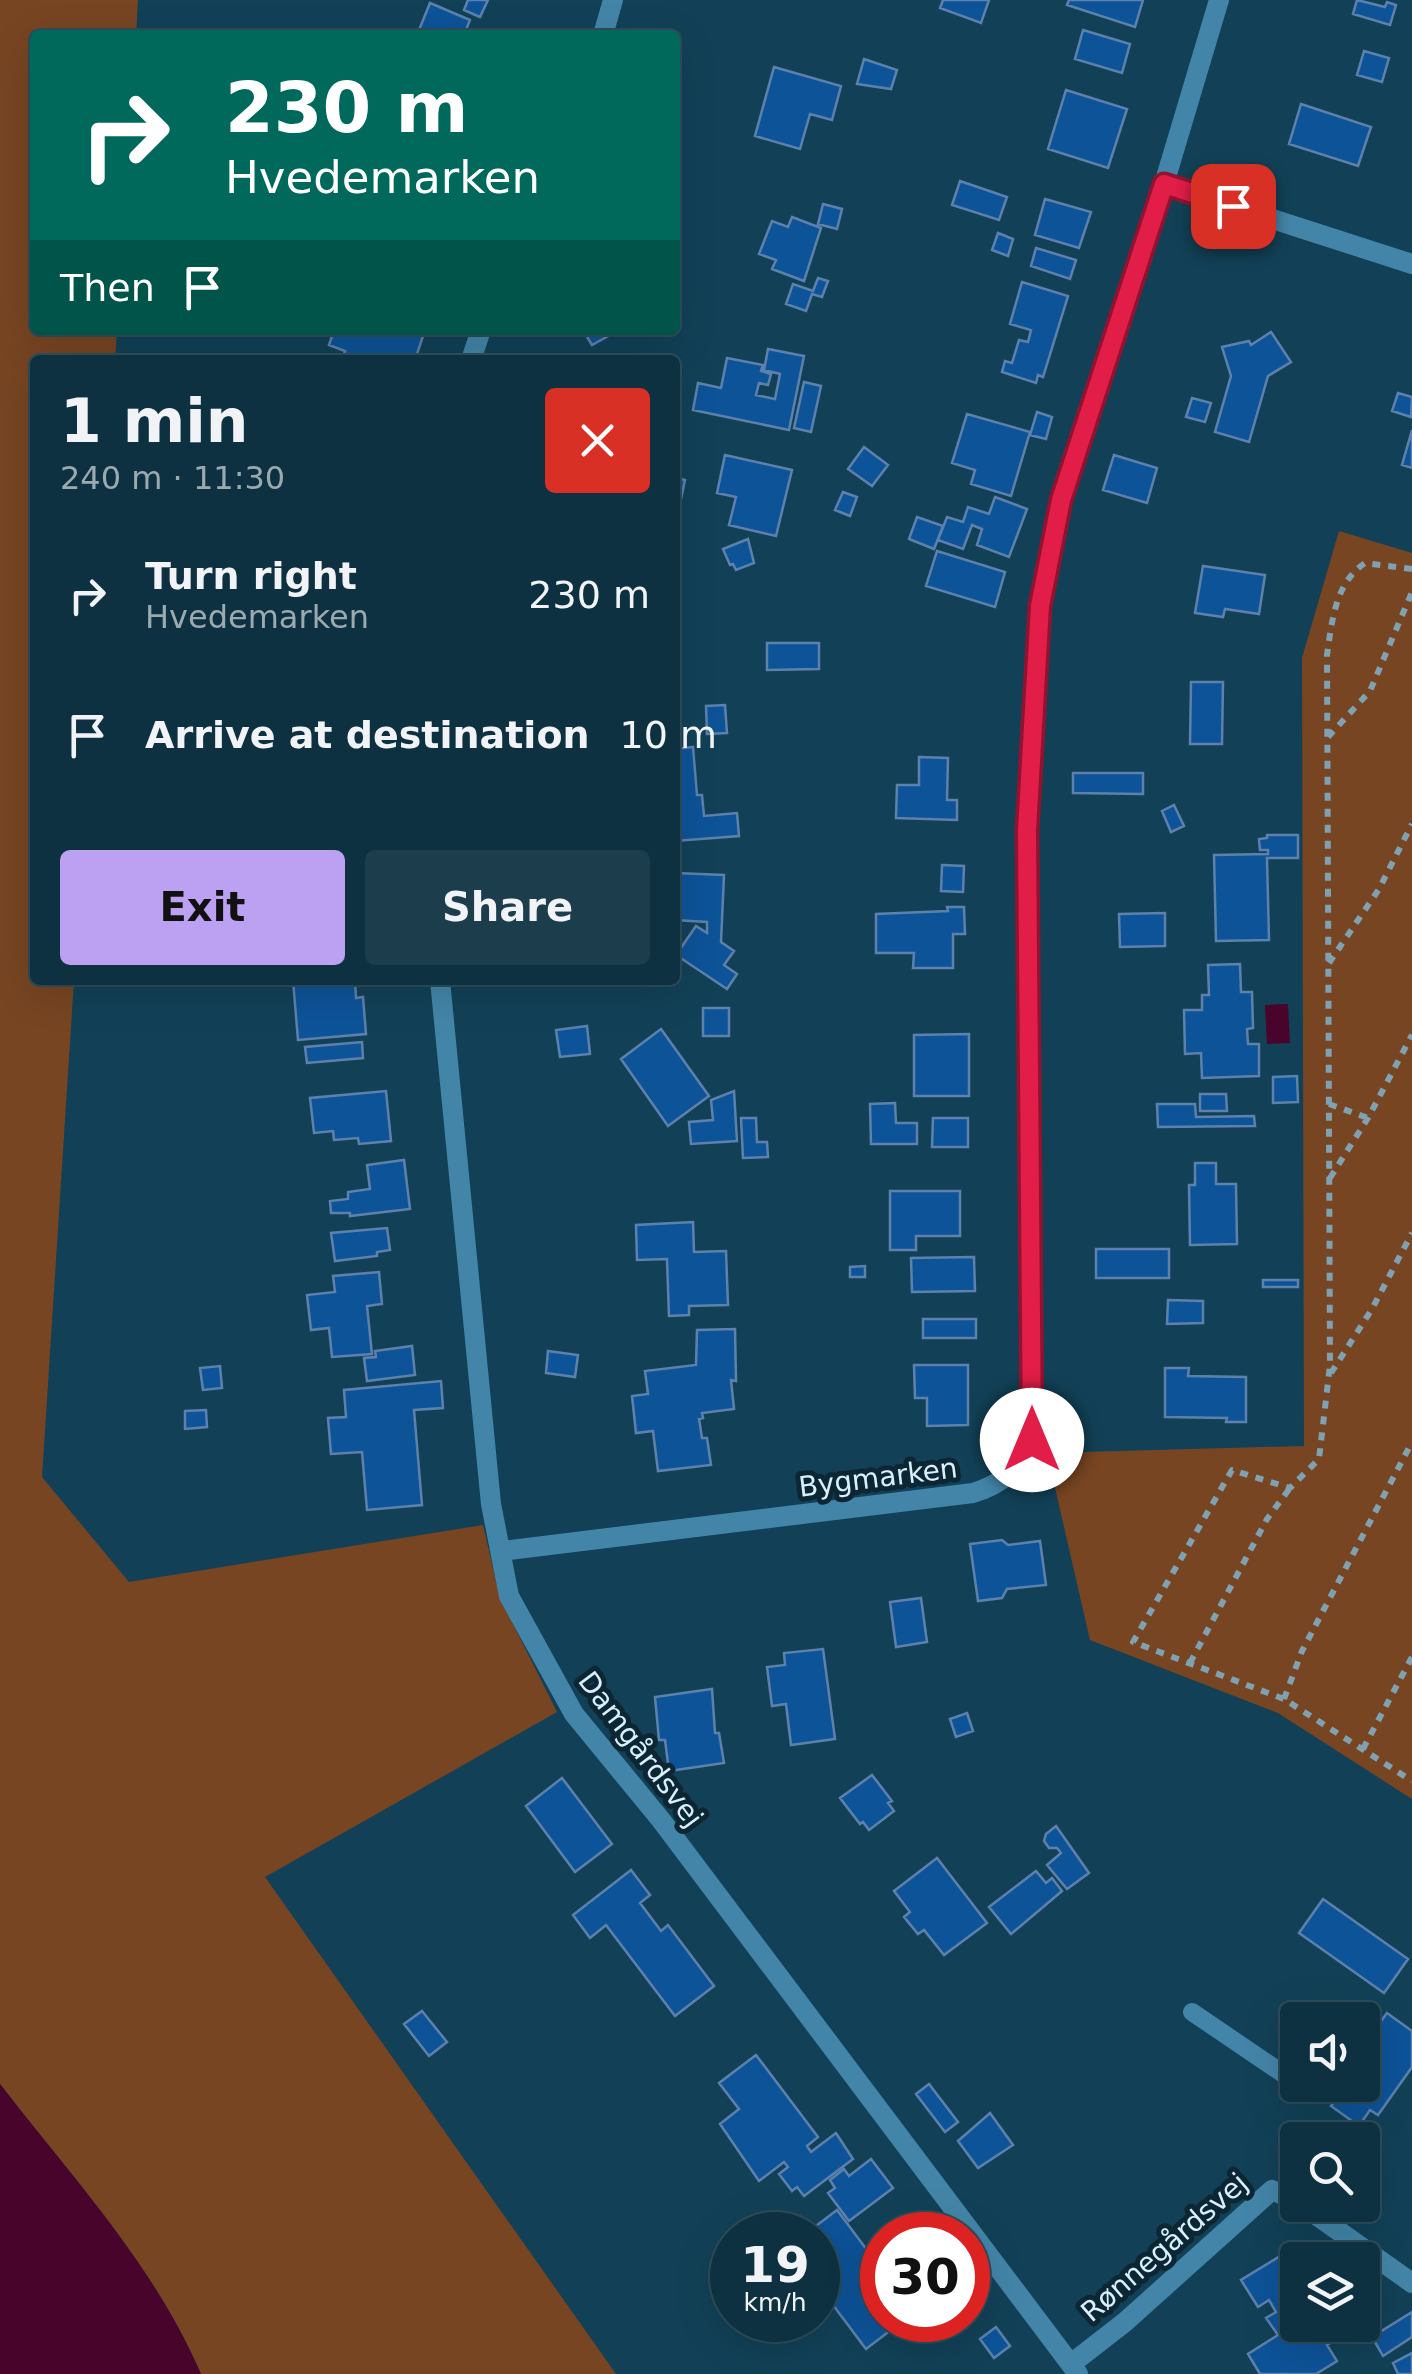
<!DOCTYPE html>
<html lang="en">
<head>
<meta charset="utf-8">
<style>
  :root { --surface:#0e3141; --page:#1c3d4c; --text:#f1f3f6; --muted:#9ba9b1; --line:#2e4c5a; --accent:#bca0f2 }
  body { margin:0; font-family:"DejaVu Sans",sans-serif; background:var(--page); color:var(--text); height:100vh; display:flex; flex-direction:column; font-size:38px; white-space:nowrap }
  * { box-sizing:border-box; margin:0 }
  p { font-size:32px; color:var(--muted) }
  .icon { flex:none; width:55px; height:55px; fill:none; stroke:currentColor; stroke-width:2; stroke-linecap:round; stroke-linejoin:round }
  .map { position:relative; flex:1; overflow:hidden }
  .side { position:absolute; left:30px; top:355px; width:650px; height:630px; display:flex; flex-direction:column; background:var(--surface); border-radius:10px; box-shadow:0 10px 40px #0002,0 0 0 2px var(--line) }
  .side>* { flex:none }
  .hud { position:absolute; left:30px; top:30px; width:650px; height:305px; border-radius:10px; box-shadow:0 10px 40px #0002,0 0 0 2px var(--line); background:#00695c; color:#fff; overflow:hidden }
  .tools { position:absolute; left:1280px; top:2002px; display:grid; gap:20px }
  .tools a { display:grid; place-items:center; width:100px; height:100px; border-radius:10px; background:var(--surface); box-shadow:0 10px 40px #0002,0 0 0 2px var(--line); font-size:50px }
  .speed { position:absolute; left:710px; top:2212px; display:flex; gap:20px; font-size:50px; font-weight:700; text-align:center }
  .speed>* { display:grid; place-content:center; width:130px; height:130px; border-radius:50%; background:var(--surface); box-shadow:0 10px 40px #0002,0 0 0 2px var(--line); line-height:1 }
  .speed small { font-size:25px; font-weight:400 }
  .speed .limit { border:15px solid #d22; background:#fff; color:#111 }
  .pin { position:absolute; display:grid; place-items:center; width:85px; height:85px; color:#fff; margin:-42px; border-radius:20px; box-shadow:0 5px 15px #0006 }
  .me { position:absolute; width:110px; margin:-55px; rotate:0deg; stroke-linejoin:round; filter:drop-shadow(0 0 8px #0008) }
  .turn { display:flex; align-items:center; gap:35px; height:210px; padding:0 30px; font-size:45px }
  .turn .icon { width:130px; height:130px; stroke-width:2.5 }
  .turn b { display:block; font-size:70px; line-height:85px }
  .then { display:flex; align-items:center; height:95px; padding:0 30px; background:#0003; gap:20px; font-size:38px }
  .round { display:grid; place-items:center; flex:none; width:105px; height:105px; border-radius:10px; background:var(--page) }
  .head { display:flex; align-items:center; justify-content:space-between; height:170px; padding:0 30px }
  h1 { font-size:60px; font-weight:700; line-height:75px }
  .button { display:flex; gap:20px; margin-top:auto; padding:20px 30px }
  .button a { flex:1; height:115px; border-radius:10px; background:var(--accent); color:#111; font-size:40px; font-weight:700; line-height:115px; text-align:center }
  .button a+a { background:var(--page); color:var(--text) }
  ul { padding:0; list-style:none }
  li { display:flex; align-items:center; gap:30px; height:140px; padding:0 30px }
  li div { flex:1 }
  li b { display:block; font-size:38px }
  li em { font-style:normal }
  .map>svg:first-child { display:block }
  .green { fill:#774522 }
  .water { fill:#48042a }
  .building { fill:#0d5398; stroke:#5d81ac; stroke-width:2.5 }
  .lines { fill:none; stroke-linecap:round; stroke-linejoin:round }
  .path { stroke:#7fa1b2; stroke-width:6; stroke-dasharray:8 8; stroke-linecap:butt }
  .service { stroke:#4385a8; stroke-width:18 }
  .minor { stroke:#4385a8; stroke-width:20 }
  .route-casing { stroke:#92132f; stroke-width:25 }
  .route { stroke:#e11d48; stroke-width:18 }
  .labels { text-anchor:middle; stroke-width:10; stroke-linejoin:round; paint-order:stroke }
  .street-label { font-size:28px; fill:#d9f0fe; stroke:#0d2633 }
</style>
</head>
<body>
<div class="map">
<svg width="1412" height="2374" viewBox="0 0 1412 2374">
  <rect width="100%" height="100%" fill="#124157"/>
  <path class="green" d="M 0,0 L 138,0 L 136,35 L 35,35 L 35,330 L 117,330 L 115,360 L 35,360 L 35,980 L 74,980 L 42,1477 L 129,1582 L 483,1525 L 500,1598 L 557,1712 L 265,1877 L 616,2374 L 201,2374 C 154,2265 72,2177 0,2084 Z
    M 1339,531 L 1412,553 L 1412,1799 L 1278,1713 L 1090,1640 L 1047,1453 L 1304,1446 L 1302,658 Z"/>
  <path class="water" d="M 1288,1004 L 1290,1043 L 1267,1044 L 1265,1005 Z
    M 0,2084 C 72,2177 154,2265 201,2374 L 0,2374 Z"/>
  <path class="building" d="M 468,0 L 488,0 L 480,17 L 464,10 Z
    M 943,0 L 989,0 L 981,23 L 940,8 Z
    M 1069,0 L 1143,0 L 1135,27 L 1067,5 Z
    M 1357,0 L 1385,7 L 1387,2 L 1396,5 L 1390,25 L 1353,14 Z
    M 430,3 L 470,20 L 464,35 L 417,35 Z
    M 1083,30 L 1130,44 L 1122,73 L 1075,59 Z
    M 1364,51 L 1389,58 L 1382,82 L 1357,75 Z
    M 864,59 L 897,70 L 891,89 L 857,84 Z
    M 774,67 L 841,86 L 832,120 L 810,114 L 800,149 L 755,136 Z
    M 1066,90 L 1127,109 L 1108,168 L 1048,149 Z
    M 1301,104 L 1371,127 L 1358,166 L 1289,144 Z
    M 960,181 L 1007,197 L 999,220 L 952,205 Z
    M 1045,199 L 1091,212 L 1079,248 L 1035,235 Z
    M 823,204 L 842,209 L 837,229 L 818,224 Z
    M 792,217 L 821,228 L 804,281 L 772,269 L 776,260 L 759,254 L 772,221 L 788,227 Z
    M 998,233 L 1013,239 L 1008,256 L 992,250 Z
    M 1036,248 L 1076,260 L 1070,279 L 1031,266 Z
    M 818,278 L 828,281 L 822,297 L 812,294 L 806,311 L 786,304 L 793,284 L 813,291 Z
    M 1022,282 L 1068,296 L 1043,377 L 1038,375 L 1036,383 L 1002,372 L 1005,361 L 1012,363 L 1019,340 L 1028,342 L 1031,330 L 1010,324 Z
    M 334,330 L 425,330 L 415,360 L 342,360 L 345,351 L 329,345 Z
    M 583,330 L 619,330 L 592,345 Z
    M 1271,332 L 1291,362 L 1268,376 L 1249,442 L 1215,432 L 1231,376 L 1222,347 L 1249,341 L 1251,345 Z
    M 768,349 L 804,356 L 789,430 L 693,410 L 698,383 L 721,388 L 727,358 L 763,365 L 761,371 L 771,374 L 768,385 L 759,383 L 756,395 L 775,399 L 780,374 L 764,370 Z
    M 804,382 L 821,386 L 811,432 L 794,428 Z
    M 1398,393 L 1412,397 L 1411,417 L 1392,411 Z
    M 1192,398 L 1211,403 L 1205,422 L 1186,417 Z
    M 1037,412 L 1052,417 L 1046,439 L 1030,435 Z
    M 967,414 L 1030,432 L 1011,496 L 971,484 L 975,470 L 952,463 Z
    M 1412,430 L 1412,468 L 1402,465 Z
    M 864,447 L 888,465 L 872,486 L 848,469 Z
    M 725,455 L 792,470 L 776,536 L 729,525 L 736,497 L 717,493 Z
    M 1114,455 L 1157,468 L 1147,503 L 1103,490 Z
    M 675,478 L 685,480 L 675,528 Z
    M 843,492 L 857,497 L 850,516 L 835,510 Z
    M 995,497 L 1027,509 L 1009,557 L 977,545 L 982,529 L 972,525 L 963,549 L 938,540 L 947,517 L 963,522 L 968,507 L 989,514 Z
    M 917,517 L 943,526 L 934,549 L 909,539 Z
    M 748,539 L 754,563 L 736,570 L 733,564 L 730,565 L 723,549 Z
    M 937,551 L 1005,572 L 995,607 L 926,586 Z
    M 1203,566 L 1265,575 L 1259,614 L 1225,609 L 1223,617 L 1195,613 Z
    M 767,643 L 819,643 L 819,669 L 767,670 Z
    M 1191,682 L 1223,682 L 1222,744 L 1190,744 Z
    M 725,705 L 727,733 L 707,734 L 706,706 Z
    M 693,747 L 697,795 L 702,795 L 704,816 L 737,813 L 739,836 L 675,841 L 675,749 Z
    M 919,757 L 948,758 L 947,800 L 957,800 L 957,820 L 896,818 L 897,785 L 919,785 Z
    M 1073,773 L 1143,773 L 1143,794 L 1073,793 Z
    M 1174,805 L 1184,826 L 1171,832 L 1162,811 Z
    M 1267,835 L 1298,835 L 1298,858 L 1267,858 L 1269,940 L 1216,941 L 1214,855 L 1268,854 L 1268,850 L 1260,850 L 1259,839 L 1267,838 Z
    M 942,865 L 964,866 L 963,892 L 941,891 Z
    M 675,873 L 724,875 L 721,942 L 734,951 L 724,965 L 737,974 L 727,989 L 676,955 L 696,926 L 707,933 L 707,922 L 675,920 Z
    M 947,907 L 964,907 L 965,934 L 953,934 L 953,968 L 913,968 L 914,953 L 876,953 L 876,914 L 948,911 Z
    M 1165,913 L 1165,946 L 1120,947 L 1119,914 Z
    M 1240,964 L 1241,992 L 1252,992 L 1253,1028 L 1247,1029 L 1248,1044 L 1259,1044 L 1259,1076 L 1202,1078 L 1201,1053 L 1185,1054 L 1184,1010 L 1202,1010 L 1202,995 L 1209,995 L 1208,965 Z
    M 293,980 L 355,980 L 356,998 L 363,997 L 366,1034 L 298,1040 Z
    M 703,1008 L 729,1008 L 729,1036 L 703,1036 Z
    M 587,1026 L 590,1054 L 560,1057 L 556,1030 Z
    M 661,1029 L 709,1096 L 668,1126 L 621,1059 Z
    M 969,1034 L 969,1096 L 914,1096 L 914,1035 Z
    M 362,1042 L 363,1058 L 307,1063 L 305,1047 Z
    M 1297,1076 L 1298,1102 L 1273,1103 L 1273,1077 Z
    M 386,1091 L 391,1141 L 359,1144 L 358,1138 L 334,1140 L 333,1131 L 314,1133 L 310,1098 Z
    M 734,1091 L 737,1141 L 691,1144 L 689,1122 L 713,1120 L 711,1100 Z
    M 1200,1094 L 1226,1094 L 1227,1111 L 1200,1111 Z
    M 895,1103 L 896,1123 L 917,1123 L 917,1144 L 871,1144 L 870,1104 Z
    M 1157,1104 L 1195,1104 L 1196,1117 L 1254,1116 L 1255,1126 L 1158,1127 Z
    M 741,1118 L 756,1118 L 757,1142 L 767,1142 L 768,1157 L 743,1158 Z
    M 933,1118 L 968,1118 L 968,1147 L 932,1147 Z
    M 404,1160 L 410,1209 L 350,1216 L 350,1213 L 331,1213 L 330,1201 L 348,1199 L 348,1192 L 370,1189 L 367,1165 Z
    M 1195,1163 L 1216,1163 L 1216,1184 L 1236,1184 L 1237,1244 L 1190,1245 L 1189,1185 L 1195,1185 Z
    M 890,1191 L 960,1191 L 960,1236 L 916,1236 L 916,1250 L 890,1250 Z
    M 693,1222 L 694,1252 L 726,1251 L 728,1305 L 689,1306 L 689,1315 L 669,1316 L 667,1259 L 637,1260 L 636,1225 Z
    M 387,1228 L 390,1250 L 377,1252 L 377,1256 L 335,1261 L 331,1233 Z
    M 1096,1249 L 1169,1249 L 1169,1278 L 1096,1278 Z
    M 974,1257 L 975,1291 L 912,1292 L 911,1258 Z
    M 865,1266 L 865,1277 L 850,1277 L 850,1267 Z
    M 379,1272 L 382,1304 L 367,1306 L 372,1354 L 332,1357 L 329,1328 L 311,1330 L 307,1295 L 335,1292 L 333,1276 Z
    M 1263,1280 L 1298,1280 L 1298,1287 L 1263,1287 Z
    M 1168,1300 L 1203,1301 L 1203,1323 L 1167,1324 Z
    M 923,1319 L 976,1319 L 976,1338 L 923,1338 Z
    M 735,1329 L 736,1381 L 731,1380 L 734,1409 L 702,1413 L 703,1418 L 699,1419 L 702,1438 L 707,1438 L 711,1465 L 658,1471 L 653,1431 L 636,1433 L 632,1396 L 648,1394 L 645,1371 L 696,1365 L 697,1330 Z
    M 412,1346 L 415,1375 L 367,1381 L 364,1358 L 376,1357 L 375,1351 Z
    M 548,1351 L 578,1355 L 575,1377 L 546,1373 Z
    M 914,1365 L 968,1365 L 968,1425 L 927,1426 L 927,1398 L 915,1398 Z
    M 220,1366 L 222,1388 L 203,1390 L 200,1368 Z
    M 1165,1368 L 1189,1368 L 1188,1376 L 1246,1377 L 1246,1422 L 1226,1422 L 1227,1418 L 1165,1417 Z
    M 441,1381 L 443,1408 L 414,1410 L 422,1505 L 367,1510 L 362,1452 L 331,1454 L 328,1418 L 346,1417 L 344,1390 Z
    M 206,1410 L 207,1427 L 185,1429 L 185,1411 Z
    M 1002,1540 L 1008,1545 L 1040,1541 L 1046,1585 L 1007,1589 L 1002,1598 L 978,1601 L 970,1544 Z
    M 921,1598 L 927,1642 L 896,1647 L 890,1602 Z
    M 823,1649 L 835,1739 L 791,1745 L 786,1704 L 772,1706 L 767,1667 L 785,1665 L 784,1653 Z
    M 712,1689 L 715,1733 L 719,1733 L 724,1763 L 669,1771 L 665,1740 L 659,1740 L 655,1697 Z
    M 967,1713 L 973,1731 L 956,1737 L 950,1719 Z
    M 872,1775 L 892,1801 L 888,1803 L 894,1811 L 869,1830 L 863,1822 L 860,1824 L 840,1798 Z
    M 562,1778 L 612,1844 L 575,1872 L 526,1806 Z
    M 1056,1826 L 1089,1873 L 1067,1889 L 1047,1865 L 1061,1853 L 1057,1848 L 1049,1848 L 1044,1841 L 1046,1834 Z
    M 937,1858 L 987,1923 L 944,1955 L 924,1930 L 918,1934 L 904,1917 L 910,1912 L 894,1891 Z
    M 631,1870 L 650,1895 L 640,1903 L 661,1931 L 668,1925 L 714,1986 L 675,2016 L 606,1925 L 590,1938 L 573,1915 Z
    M 1036,1871 L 1046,1883 L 1052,1878 L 1062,1891 L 1011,1934 L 989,1907 Z
    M 1323,1899 L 1408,1959 L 1384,1993 L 1299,1933 Z
    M 422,2011 L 447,2042 L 429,2056 L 404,2024 Z
    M 1387,2013 L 1412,2031 L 1412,2067 L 1378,2115 L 1370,2110 L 1359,2126 L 1331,2106 L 1343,2090 L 1336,2085 L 1362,2085 L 1362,2047 Z
    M 756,2055 L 818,2137 L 807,2146 L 811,2152 L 836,2133 L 853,2159 L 804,2196 L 797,2187 L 792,2191 L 779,2174 L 788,2167 L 784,2162 L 759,2181 L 720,2124 L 739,2109 L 719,2083 Z
    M 929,2084 L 958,2122 L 945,2132 L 916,2094 Z
    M 990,2113 L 1013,2145 L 978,2168 L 958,2141 Z
    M 871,2159 L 893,2188 L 849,2221 L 828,2193 L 835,2188 L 830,2180 L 844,2169 L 849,2176 Z
    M 837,2210 L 882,2270 L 882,2320 L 904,2320 L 866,2349 L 818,2285 L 818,2235 L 804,2235 Z
    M 1295,2247 L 1304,2260 L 1298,2260 L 1298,2325 L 1359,2325 L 1327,2345 L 1337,2361 L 1316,2374 L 1260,2374 L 1248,2354 L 1278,2335 L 1266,2318 L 1276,2312 L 1269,2300 L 1258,2307 L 1241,2280 Z
    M 1412,2312 L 1412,2337 L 1383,2356 L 1372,2337 Z
    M 996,2327 L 1010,2346 L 994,2358 L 980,2339 Z
    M 1412,2353 L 1412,2374 L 1398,2374 L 1393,2363 Z"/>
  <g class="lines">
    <path class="path" d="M 1412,569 L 1365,563 C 1335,583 1332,621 1327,655 L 1330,1365 L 1319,1459 L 1290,1488 L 1232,1470 L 1133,1642 L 1284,1699 L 1412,1781
      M 1328,737 L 1370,691 L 1412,592
      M 1329,963 L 1379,889 L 1412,824
      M 1329,1104 L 1368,1118
      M 1330,1178 L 1368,1118 L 1412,1035
      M 1331,1373 L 1372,1309 L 1412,1233
      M 1190,1663 L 1267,1519 L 1290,1488
      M 1284,1699 L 1302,1651 L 1412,1442
      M 1363,1749 L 1412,1657"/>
    <path class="service" d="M 1192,2012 L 1298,2084"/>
    <path class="minor" d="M 603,35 L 613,0
      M 1164,184 L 1412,264
      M 471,360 L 481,330
      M 440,980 L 491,1504 L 509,1596 L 574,1714 L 661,1820 L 1078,2374
      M 502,1551 L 973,1493 C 1003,1484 1019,1468 1032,1440 L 1027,830 L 1040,605 L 1061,500 L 1164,184 L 1219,0
      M 1302,2205 L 1412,2283
      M 1071,2364 L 1125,2322 L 1272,2190 L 1298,2202"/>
  </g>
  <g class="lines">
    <defs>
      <path id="route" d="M 1032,1440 L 1027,830 L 1040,606 L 1061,500 L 1164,184 L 1233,206"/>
    </defs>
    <use href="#route" class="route-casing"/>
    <use href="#route" class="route"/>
  </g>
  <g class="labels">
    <g class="street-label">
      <text transform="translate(878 1477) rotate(-7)" y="10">Bygmarken</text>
      <text transform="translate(641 1749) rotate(53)" y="10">Damgårdsvej</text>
      <text transform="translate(1164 2247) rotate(-41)" y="10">Rønnegårdsvej</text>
    </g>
  </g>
</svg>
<div class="tools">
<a><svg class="icon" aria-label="sound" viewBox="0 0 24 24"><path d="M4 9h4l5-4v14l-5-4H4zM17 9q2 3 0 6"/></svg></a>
<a><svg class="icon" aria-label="search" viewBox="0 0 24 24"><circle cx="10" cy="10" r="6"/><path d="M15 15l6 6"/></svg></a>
<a><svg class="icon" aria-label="layers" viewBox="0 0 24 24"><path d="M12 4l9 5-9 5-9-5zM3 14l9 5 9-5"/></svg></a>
</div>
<div class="speed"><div>19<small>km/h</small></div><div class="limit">30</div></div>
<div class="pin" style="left:1233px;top:206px;background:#d93025"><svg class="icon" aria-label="arrive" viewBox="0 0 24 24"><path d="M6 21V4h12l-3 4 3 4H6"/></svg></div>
<svg class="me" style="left:1032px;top:1440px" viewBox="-20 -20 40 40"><circle r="19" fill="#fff"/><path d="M0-13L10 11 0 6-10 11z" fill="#e11d48"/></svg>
<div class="hud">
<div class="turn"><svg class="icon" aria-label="right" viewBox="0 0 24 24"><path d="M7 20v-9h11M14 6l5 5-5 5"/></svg><div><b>230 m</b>Hvedemarken</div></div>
<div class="then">Then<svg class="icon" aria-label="arrive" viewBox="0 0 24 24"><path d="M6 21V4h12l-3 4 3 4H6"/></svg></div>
</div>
<section class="side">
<div class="head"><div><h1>1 min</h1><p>240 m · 11:30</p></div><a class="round" style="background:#d93025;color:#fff"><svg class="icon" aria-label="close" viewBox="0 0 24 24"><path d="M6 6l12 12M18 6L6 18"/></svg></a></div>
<ul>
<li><svg class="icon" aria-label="right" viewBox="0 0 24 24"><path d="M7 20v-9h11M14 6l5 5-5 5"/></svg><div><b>Turn right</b><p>Hvedemarken</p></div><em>230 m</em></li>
<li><svg class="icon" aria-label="arrive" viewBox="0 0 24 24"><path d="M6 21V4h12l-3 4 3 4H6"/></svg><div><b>Arrive at destination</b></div><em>10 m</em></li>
</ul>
<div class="button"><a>Exit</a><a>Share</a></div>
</section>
</div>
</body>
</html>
